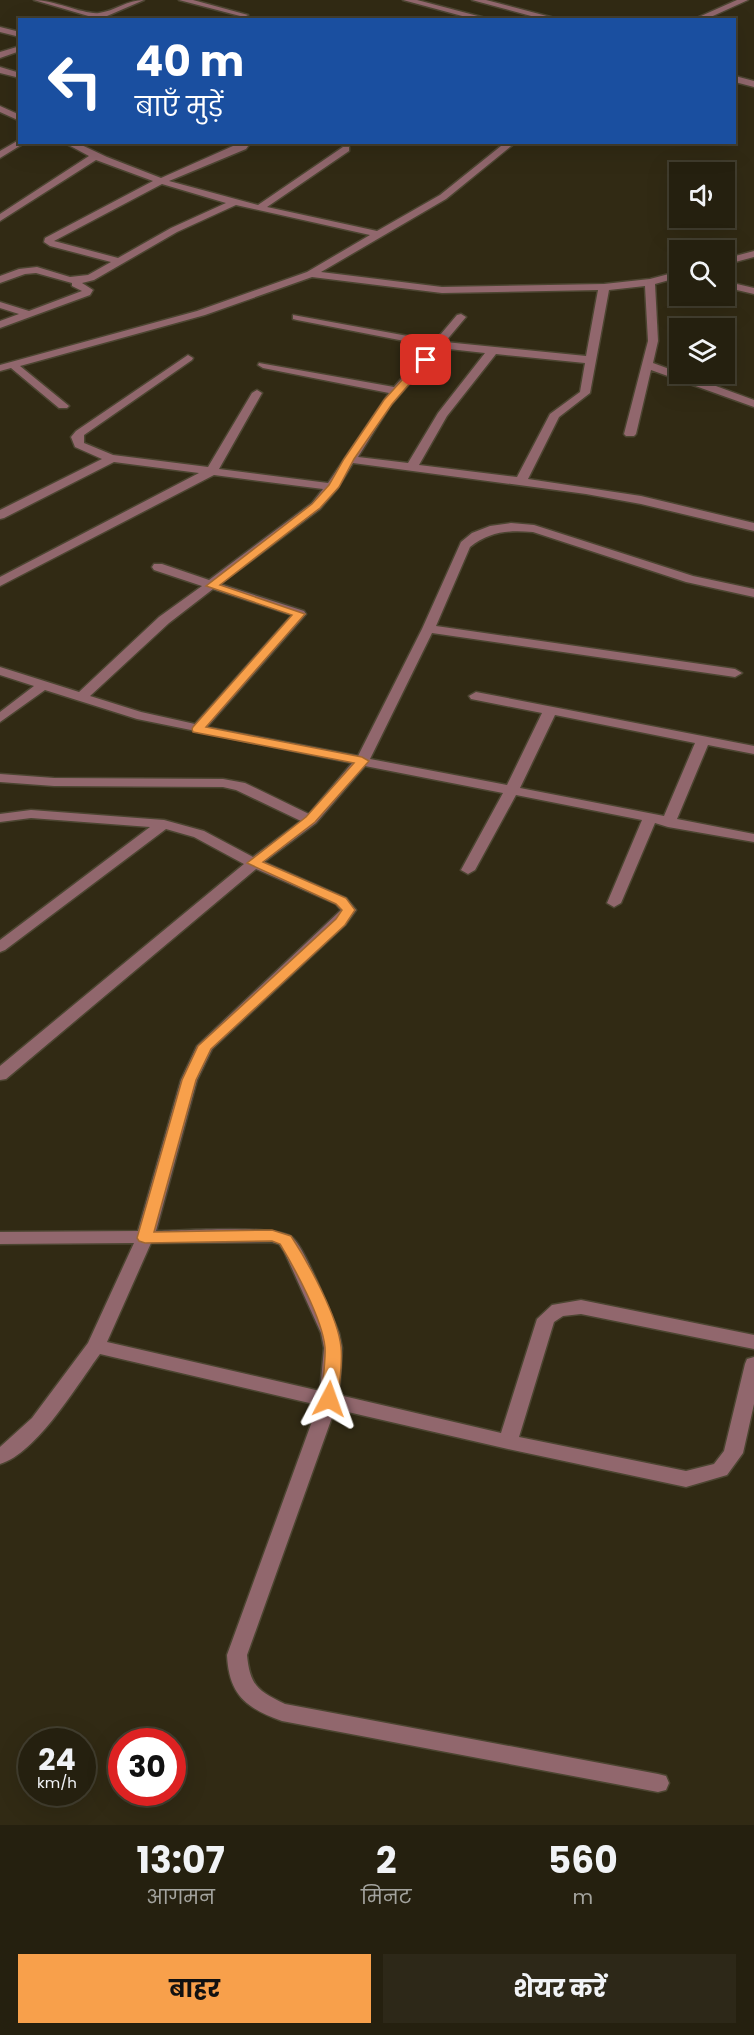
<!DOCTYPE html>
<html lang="hi">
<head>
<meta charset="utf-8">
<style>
  :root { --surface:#25200f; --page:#2d2818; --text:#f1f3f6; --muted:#a3a39e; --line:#423e2f; --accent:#f8a04b }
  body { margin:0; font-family:Poppins,"Noto Sans Devanagari",sans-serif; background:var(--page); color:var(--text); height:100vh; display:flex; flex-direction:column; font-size:22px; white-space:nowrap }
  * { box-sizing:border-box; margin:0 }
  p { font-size:20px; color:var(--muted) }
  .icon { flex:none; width:33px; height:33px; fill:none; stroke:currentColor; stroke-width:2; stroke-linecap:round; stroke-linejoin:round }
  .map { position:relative; height:1825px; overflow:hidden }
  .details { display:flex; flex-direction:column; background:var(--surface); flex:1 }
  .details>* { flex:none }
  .top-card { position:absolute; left:18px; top:18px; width:718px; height:126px; border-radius:0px; box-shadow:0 6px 24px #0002,0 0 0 2px var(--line); background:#1a4fa0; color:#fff; overflow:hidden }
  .buttons { position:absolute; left:669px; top:162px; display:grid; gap:12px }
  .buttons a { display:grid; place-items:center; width:66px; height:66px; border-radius:0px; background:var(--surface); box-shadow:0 6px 24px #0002,0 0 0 2px var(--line); font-size:30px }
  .speed { position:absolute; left:18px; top:1728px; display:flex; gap:12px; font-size:30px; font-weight:700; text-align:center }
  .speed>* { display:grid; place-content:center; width:78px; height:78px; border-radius:50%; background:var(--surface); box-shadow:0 6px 24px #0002,0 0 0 2px var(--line); line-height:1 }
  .speed small { font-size:15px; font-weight:400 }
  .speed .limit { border:9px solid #d22; background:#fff; color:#111 }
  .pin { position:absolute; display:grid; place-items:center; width:51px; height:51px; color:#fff; margin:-26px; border-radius:12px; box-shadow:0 3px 9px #0006 }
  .me { position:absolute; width:66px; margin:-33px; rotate:4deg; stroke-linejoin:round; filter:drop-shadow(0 0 4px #0008) }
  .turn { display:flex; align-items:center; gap:21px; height:126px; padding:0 18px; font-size:27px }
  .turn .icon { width:78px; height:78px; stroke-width:2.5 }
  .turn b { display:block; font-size:42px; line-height:51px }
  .eta { display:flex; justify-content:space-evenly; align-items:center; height:102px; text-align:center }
  .eta b { font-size:36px; font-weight:700; line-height:42px }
  .cta { display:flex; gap:12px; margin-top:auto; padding:12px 18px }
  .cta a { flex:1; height:69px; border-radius:0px; background:var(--accent); color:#111; font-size:24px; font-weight:700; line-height:69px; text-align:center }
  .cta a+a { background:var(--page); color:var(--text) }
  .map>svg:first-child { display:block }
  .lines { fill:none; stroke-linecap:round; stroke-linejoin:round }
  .minor-casing { stroke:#4c4531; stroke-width:3 }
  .minor { fill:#91676d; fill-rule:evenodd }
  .route { fill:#f8a04b; stroke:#a16831; stroke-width:1.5 }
</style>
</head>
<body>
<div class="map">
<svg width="754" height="1825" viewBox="0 0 754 1825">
  <rect width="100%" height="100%" fill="#312a14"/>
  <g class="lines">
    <defs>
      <path id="minor" d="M 34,0 C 54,0 85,15 99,13 C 115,11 127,0 144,0 L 107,16 L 117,20 L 102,20 Z
        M 179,0 L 193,0 L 248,15 L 244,17 Z
        M 403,0 L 417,0 L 493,20 L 477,20 Z
        M 472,0 L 486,0 L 562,20 L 546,20 Z
        M 737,0 L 748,0 L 704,20 L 692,20 Z
        M 0,27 L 20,32 L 20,37 L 0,32 Z
        M 20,46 L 20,51 L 0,58 L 0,52 Z
        M 0,67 L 20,73 L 20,78 L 0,73 Z
        M 735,76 L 754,81 L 754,87 L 735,82 Z
        M 0,106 L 20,115 L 20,121 L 0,112 Z
        M 19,140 L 20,142 L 26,142 L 0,158 L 0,151 Z
        M 63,142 L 75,142 L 107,157 L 161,178 L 242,142 L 251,142 L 246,149 L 169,181 L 258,205 L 343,147 L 349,147 L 349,151 L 267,207 L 377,231 L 440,195 L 506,142 L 516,142 L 446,199 L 321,272 L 442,287 L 604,284 L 650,279 L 680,271 L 680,277 L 655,284 L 658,341 L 653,363 L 754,400 L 754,407 L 651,370 L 636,434 L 634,436 L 626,436 L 624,434 L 648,341 L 645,286 L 609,290 L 590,393 L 559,417 L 528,479 L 641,496 L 754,523 L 754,531 L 641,504 L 586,494 L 353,463 L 337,489 L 320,509 L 220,584 L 304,611 L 306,614 L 207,727 L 358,756 L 422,629 L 461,542 L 472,533 L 490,526 L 511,523 L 534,525 L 693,576 L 754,589 L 754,597 L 686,582 L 533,532 C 509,530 490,531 470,547 L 436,626 L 735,669 L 742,673 L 735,677 L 432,633 L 370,759 L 507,785 L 542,713 L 471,699 L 469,696 L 476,692 L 754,746 L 754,754 L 708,745 L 677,819 L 754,834 L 754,842 L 668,827 L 655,823 L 621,903 L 614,907 L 607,903 L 642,820 L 516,795 L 475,870 L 468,874 L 461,870 L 503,793 L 365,766 L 316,823 L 264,862 L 346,898 L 356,910 L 345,925 L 212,1049 L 197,1080 L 156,1231 C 181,1231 278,1224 293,1238 C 306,1250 330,1313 339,1333 L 342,1348 L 339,1395 L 501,1433 L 537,1319 L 552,1305 L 581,1300 L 754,1335 L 754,1349 L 581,1314 L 563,1316 L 554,1322 L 519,1437 L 686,1471 L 714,1464 L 724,1451 L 745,1364 L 747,1359 L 754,1357 L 754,1404 L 743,1453 L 727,1475 L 686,1487 L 508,1449 L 335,1409 L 247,1655 C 250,1686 258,1691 285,1704 L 658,1774 L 666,1776 L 669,1783 L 666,1790 L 658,1792 L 282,1721 C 246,1708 229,1695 227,1655 L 318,1405 L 100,1354 C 77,1385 37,1453 0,1464 L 0,1447 L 32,1418 L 88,1343 L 134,1243 L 0,1244 L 0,1232 L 138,1231 L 181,1080 L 197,1046 L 341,910 L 336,904 L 256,869 L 6,1079 L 0,1080 L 0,1066 L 244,864 L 194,837 L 166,829 L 5,950 L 0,952 L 0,940 L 150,827 L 31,818 L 0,822 L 0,814 L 31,810 L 164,820 L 204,831 L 253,857 L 301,821 L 236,790 L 223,787 L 54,786 L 0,782 L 0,774 L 54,778 L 223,779 L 245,783 L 309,814 L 352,763 L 137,719 L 45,690 L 0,722 L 0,712 L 34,686 L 0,675 L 0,667 L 79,692 L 159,617 L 202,586 L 154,570 L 152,567 L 154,564 L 162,564 L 209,580 L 312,503 L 323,489 L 214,475 L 0,586 L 0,577 L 199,473 L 114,462 L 4,518 L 0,519 L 0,510 L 102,459 L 75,447 L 71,437 L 76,431 L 188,355 L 193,358 L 192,360 L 84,435 L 84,443 L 113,455 L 208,467 L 252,393 L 257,390 L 262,393 L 219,469 L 328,483 L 389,393 L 263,368 L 258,365 L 259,363 L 394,387 L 430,346 L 297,320 L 293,319 L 293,315 L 435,341 L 457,315 L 461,314 L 466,317 L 445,342 L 586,356 L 598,290 L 442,293 L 312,277 L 205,315 L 20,366 L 69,406 L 67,408 L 59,408 L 11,368 L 0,371 L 0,365 L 197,311 L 307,272 L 370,235 L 236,205 L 177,232 L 94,280 L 82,283 L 93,290 L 90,295 L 0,328 L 0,321 L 19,314 L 0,308 L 0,302 L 29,311 L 82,291 L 72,286 L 72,283 L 36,273 L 25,274 L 0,283 L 0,276 L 19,269 L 37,267 L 70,277 L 88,275 L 111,262 L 50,246 L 44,242 L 45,238 L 153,181 L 96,160 L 0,221 L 0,214 L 89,156 ZM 162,184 L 226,203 L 171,228 L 118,258 L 54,241 ZM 440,348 L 485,353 L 438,413 L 408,463 L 358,457 L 390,406 ZM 496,354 L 585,363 L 580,392 L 550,414 L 517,477 L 419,465 L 447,416 ZM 213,589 L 292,615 L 195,724 L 141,712 L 90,696 L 169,623 ZM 555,715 L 695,743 L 664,816 L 520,788 ZM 272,1242 L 279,1244 L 284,1251 L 321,1333 L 324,1348 L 320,1391 L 107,1342 L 151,1243 Z
        M 754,251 L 754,257 L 724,265 L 724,259 Z
        M 724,281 L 754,288 L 754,294 L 724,287 Z"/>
    </defs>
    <use href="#minor" class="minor-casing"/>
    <use href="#minor" class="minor"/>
  </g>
  <path class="route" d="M 422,358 L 430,360 L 392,404 L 354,459 L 339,487 L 320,508 L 220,585 L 305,614 L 206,727 L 362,757 L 369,761 L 315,822 L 263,862 L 346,898 L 355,910 L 345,925 L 211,1049 L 196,1080 L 154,1232 L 272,1230 L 291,1236 C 308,1262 338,1317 341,1347 C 343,1364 339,1383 338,1399 L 335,1404 L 329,1405 L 323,1404 L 321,1399 C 322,1383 326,1364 325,1347 C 322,1318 295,1269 280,1244 L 272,1241 L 145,1243 L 139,1241 L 137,1238 L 182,1080 L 198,1046 L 336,919 L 342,910 L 336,904 L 247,863 L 306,817 L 354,763 L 193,732 L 192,729 L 193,727 L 292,615 L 206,586 L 312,504 L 329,485 L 344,459 L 384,400 Z"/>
</svg>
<div class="buttons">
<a><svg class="icon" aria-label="sound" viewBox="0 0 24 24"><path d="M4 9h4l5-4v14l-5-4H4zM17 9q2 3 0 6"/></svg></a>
<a><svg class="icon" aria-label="search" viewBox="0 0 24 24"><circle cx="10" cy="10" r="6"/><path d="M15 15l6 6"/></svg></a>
<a><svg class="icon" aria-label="layers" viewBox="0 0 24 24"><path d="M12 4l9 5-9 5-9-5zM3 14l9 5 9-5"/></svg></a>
</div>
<div class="speed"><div>24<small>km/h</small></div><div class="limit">30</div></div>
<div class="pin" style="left:426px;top:360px;background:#d93025"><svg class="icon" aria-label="arrive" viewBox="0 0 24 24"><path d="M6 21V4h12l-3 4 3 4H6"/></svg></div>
<svg class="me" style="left:329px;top:1399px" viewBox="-20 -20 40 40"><path d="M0-17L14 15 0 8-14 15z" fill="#f8a04b" stroke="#fff" stroke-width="4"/></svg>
<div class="top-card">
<div class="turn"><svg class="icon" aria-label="left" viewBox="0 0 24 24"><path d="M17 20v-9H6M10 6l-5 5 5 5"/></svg><div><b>40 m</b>बाएँ मुड़ें</div></div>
</div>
</div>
<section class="details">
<div class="eta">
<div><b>13:07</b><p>आगमन</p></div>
<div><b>2</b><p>मिनट</p></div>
<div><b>560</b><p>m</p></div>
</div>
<div class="cta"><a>बाहर</a><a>शेयर करें</a></div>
</section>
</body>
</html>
